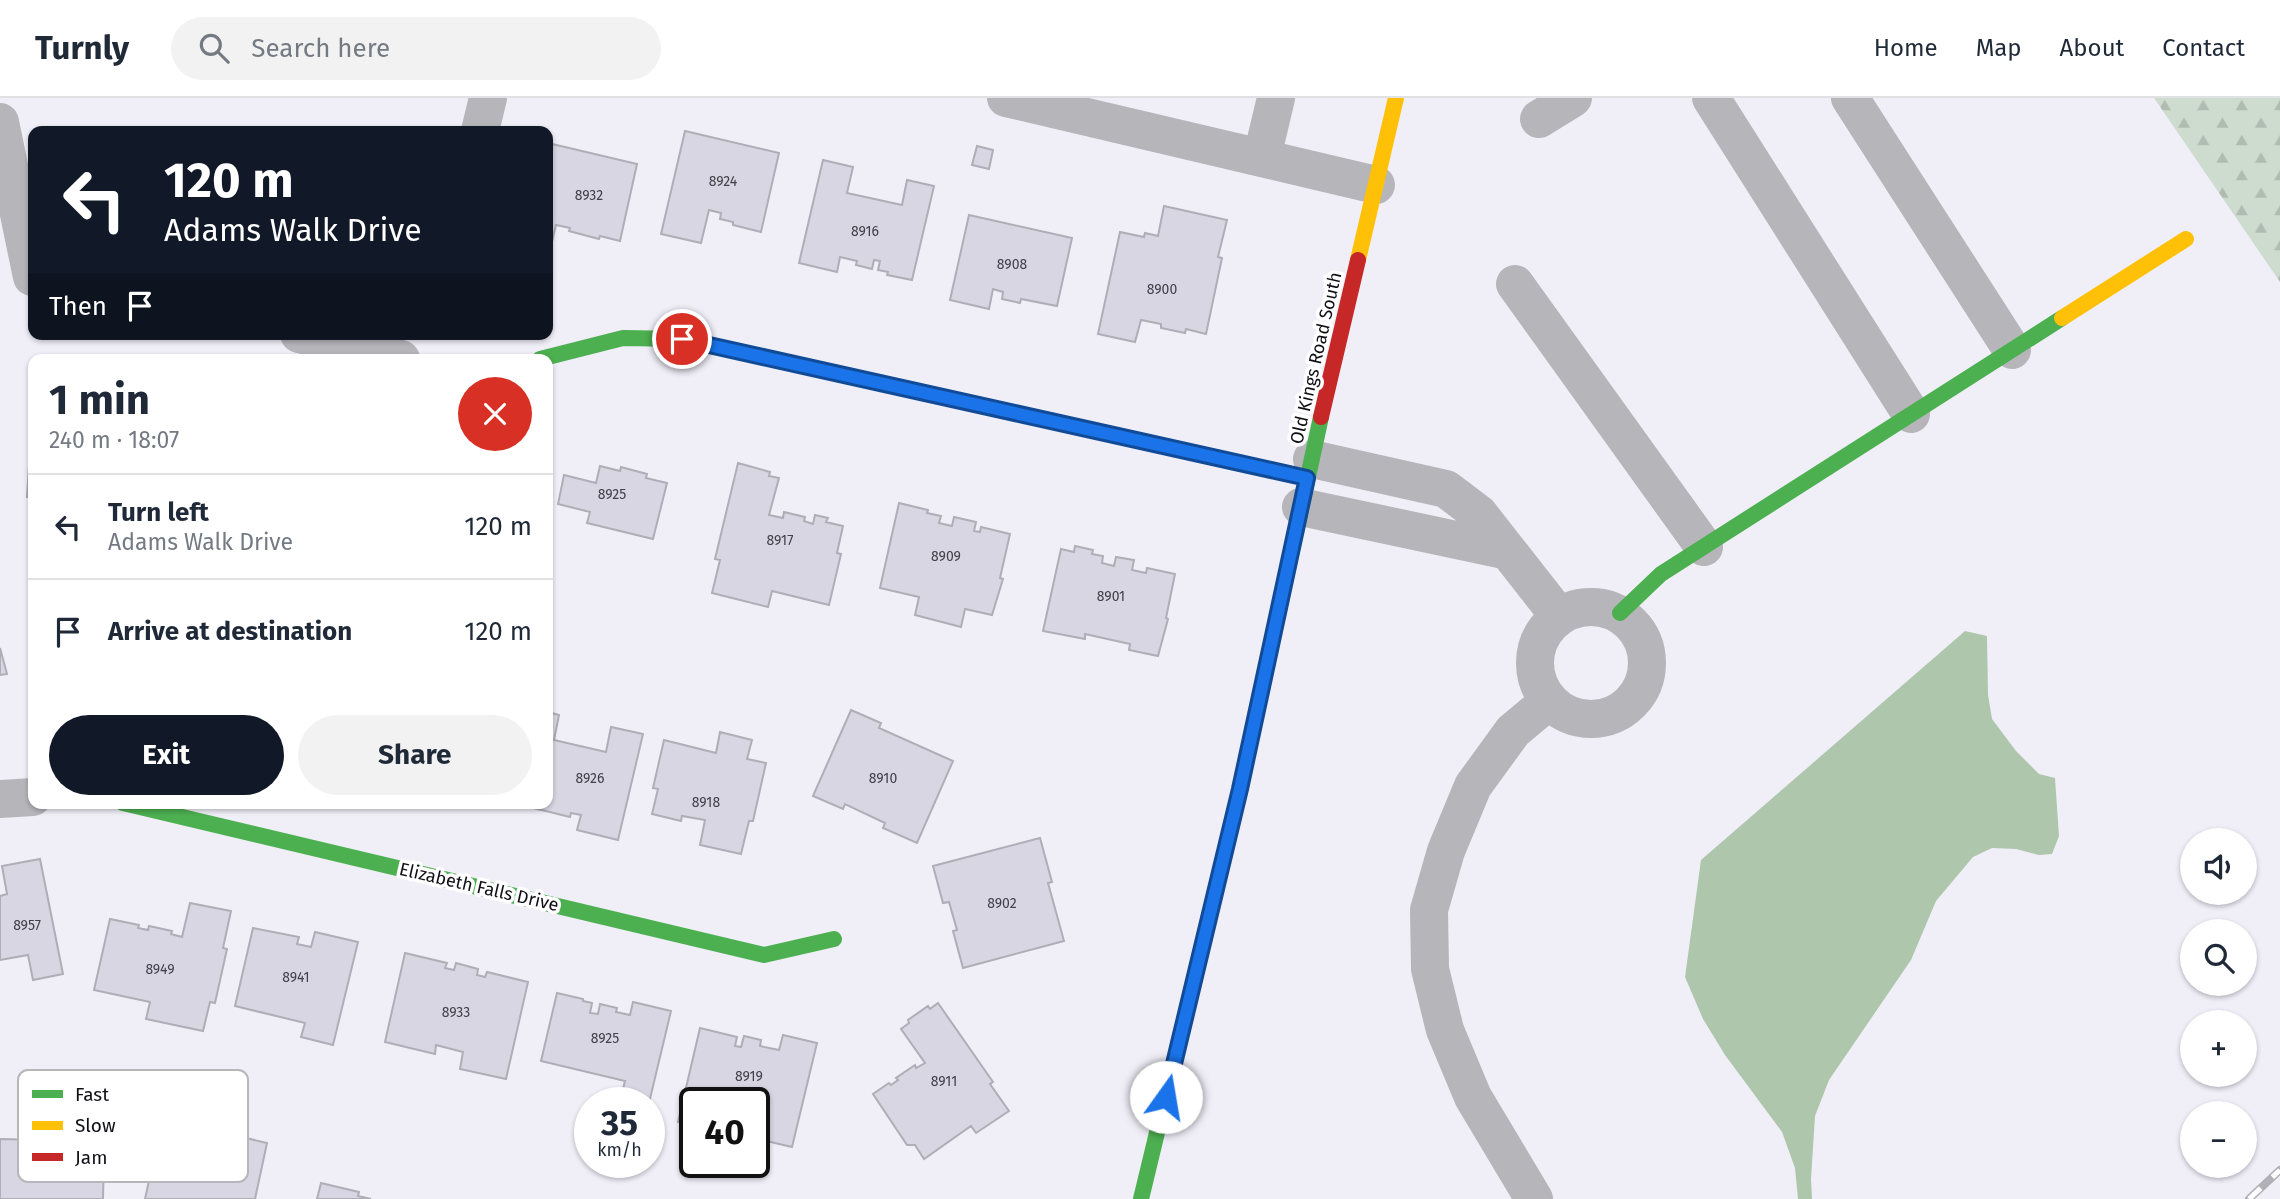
<!DOCTYPE html>
<html lang="en">
<head>
<meta charset="utf-8">
<style>
  :root { --surface:#fff; --page:#f2f2f3; --text:#1f2937; --muted:#747a83; --line:#e0e1e3; --accent:#111827 }
  body { margin:0; font-family:"Fira Sans",sans-serif; background:var(--page); color:var(--text); height:100vh; display:flex; flex-direction:column; font-size:26px; white-space:nowrap }
  * { box-sizing:border-box; margin:0 }
  p { font-size:23px; color:var(--muted) }
  .icon { flex:none; width:38px; height:38px; fill:none; stroke:currentColor; stroke-width:2; stroke-linecap:round; stroke-linejoin:round }
  .map { position:relative; flex:1; overflow:hidden }
  .side { position:absolute; left:28px; top:256px; width:525px; height:455px; display:flex; flex-direction:column; background:var(--surface); border-radius:14px; box-shadow:0 2px 5px #0004 }
  .side>* { flex:none }
  .top-card { position:absolute; left:28px; top:28px; width:525px; height:214px; border-radius:14px; box-shadow:0 2px 5px #0004; background:#111827; color:#fff; overflow:hidden }
  .controls { position:absolute; left:2180px; top:730px; display:grid; gap:14px }
  .controls a { display:grid; place-items:center; width:77px; height:77px; border-radius:50%; background:var(--surface); box-shadow:0 2px 5px #0004; font-size:35px }
  .speed { position:absolute; left:574px; top:989px; display:flex; gap:14px; font-size:35px; font-weight:700; text-align:center }
  .speed>* { display:grid; place-content:center; width:91px; height:91px; border-radius:50%; background:var(--surface); box-shadow:0 2px 5px #0004; line-height:1 }
  .speed small { font-size:18px; font-weight:400 }
  .speed .limit { border:4px solid #111; border-radius:10px; background:#fff; color:#111 }
  .pin { position:absolute; display:grid; place-items:center; width:60px; height:60px; color:#fff; margin:-30px; border:4px solid #fff; border-radius:50%; box-shadow:0 2px 7px #0007 }
  .me { position:absolute; width:77px; margin:-38px; rotate:13deg; stroke-linejoin:round; filter:drop-shadow(0 0 5px #0008) }
  .turn { display:flex; align-items:center; gap:24px; height:147px; padding:0 21px; font-size:32px }
  .turn .icon { width:91px; height:91px; stroke-width:2.5 }
  .turn b { display:block; font-size:49px; line-height:60px }
  .then { display:flex; align-items:center; height:66px; padding:0 21px; background:#0003; gap:14px; font-size:26px }
  .round { display:grid; place-items:center; flex:none; width:74px; height:74px; border-radius:37px; background:var(--page) }
  .headline { display:flex; align-items:center; justify-content:space-between; height:119px; padding:0 21px }
  h1 { font-size:42px; font-weight:700; line-height:52px }
  .cta { display:flex; gap:14px; margin-top:auto; padding:14px 21px }
  .cta a { flex:1; height:80px; border-radius:42px; background:var(--accent); color:#fff; font-size:28px; font-weight:700; line-height:80px; text-align:center }
  .cta a+a { background:var(--page); color:var(--text) }
  ul { padding:0; list-style:none }
  li { display:flex; align-items:center; gap:21px; height:105px; padding:0 21px; border-top:2px solid var(--line) }
  li div { flex:1 }
  li b { display:block; font-size:26px }
  li em { font-style:normal }
  header { display:flex; align-items:center; gap:42px; box-sizing:border-box; height:98px; padding:0 35px; background:var(--surface); border-bottom:2px solid var(--line) }
  header strong { font-size:33px }
  nav { display:flex; gap:38px; margin-inline-start:auto; font-size:24px }
  .search { width:490px; height:63px; background:var(--page); display:flex; align-items:center; gap:18px; box-sizing:border-box; padding:0 24px; border-radius:38px; color:var(--muted); font-size:26px }
  .map>svg:first-child { display:block }
  .forest { fill:url(#forest-firs) }
  .water { fill:#aec6ac }
  .building { fill:#d8d6e3; stroke:#afadb5; stroke-width:2 }
  .lines { fill:none; stroke-linecap:round; stroke-linejoin:round }
  .street { stroke:#b6b5ba; stroke-width:38 }
  .fast { stroke:#4caf50; stroke-width:16 }
  .slow { stroke:#ffc107; stroke-width:16 }
  .jam { stroke:#c62828; stroke-width:16 }
  .rail-casing { stroke:#b1b0b7; stroke-width:8 }
  .rail { stroke:#fff; stroke-width:5; stroke-dasharray:16; stroke-linecap:butt }
  .route-casing { stroke:#114b97; stroke-width:18 }
  .route { stroke:#1a73e8; stroke-width:12 }
  .labels { text-anchor:middle; stroke-width:7; stroke-linejoin:round; paint-order:stroke }
  .number-label { font-size:14px; fill:#424149 }
  .street-label { font-size:18px; fill:#100f16; stroke:#fff }
  .key { fill:#fff; stroke:#b7b7b9; stroke-width:2 }
  .key-label { font-size:19px; fill:#100f16 }
</style>
</head>
<body>
<header>
<strong>Turnly</strong>
<div class="search"><svg class="icon" aria-label="search" viewBox="0 0 24 24"><circle cx="10" cy="10" r="6"/><path d="M15 15l6 6"/></svg>Search here</div>
<nav><a>Home</a><a>Map</a><a>About</a><a>Contact</a></nav>
</header>
<div class="map">
<svg width="2280" height="1101" viewBox="0 0 2280 1101">
  <defs>
    <pattern id="forest-firs" width="22" height="20" patternUnits="userSpaceOnUse" patternTransform="scale(1.75)"><rect width="22" height="20" fill="#cedccf"/><path d="M5 1l3.5 6h-7zM16 11l3.5 6h-7z" fill="#b0bcb1"/></pattern>
  </defs>
  <rect width="100%" height="100%" fill="#f0eff8"/>
  <path class="forest" d="M 2154,0 L 2280,0 L 2280,184 Z"/>
  <path class="water" d="M 1965,533 L 1987,538 L 1988,597 L 1992,621 L 2016,653 L 2039,676 L 2055,680 L 2059,738 L 2052,756 L 2039,757 L 2016,751 L 1992,750 L 1973,759 L 1936,803 L 1911,862 L 1829,982 L 1815,1018 L 1811,1081 L 1812,1101 L 1798,1101 L 1795,1070 L 1782,1034 L 1725,957 L 1703,921 L 1685,879 L 1701,762 Z"/>
  <path class="building" d="M 685,33 L 779,55 L 761,134 L 733,127 L 733,124 L 720,121 L 721,115 L 709,112 L 701,145 L 661,136 Z
    M 548,45 L 637,66 L 620,143 L 600,138 L 599,141 L 569,133 L 570,130 L 556,127 L 550,152 L 548,151 Z
    M 977,48 L 993,52 L 989,71 L 972,67 Z
    M 823,62 L 853,69 L 847,95 L 902,107 L 907,82 L 934,88 L 912,182 L 887,177 L 888,174 L 878,172 L 880,163 L 874,162 L 872,171 L 856,167 L 857,163 L 840,159 L 837,174 L 799,165 Z
    M 1164,108 L 1227,122 L 1218,159 L 1222,160 L 1206,236 L 1186,231 L 1185,235 L 1161,230 L 1161,226 L 1141,222 L 1135,244 L 1098,236 L 1120,134 L 1144,139 L 1145,135 L 1158,138 Z
    M 969,117 L 1072,140 L 1057,208 L 1021,201 L 1020,205 L 1002,201 L 1003,194 L 993,191 L 989,211 L 950,202 Z
    M 33,307 L 33,399 L 27,399 Z
    M 738,365 L 770,374 L 769,378 L 779,380 L 769,417 L 783,420 L 784,414 L 805,419 L 804,423 L 813,426 L 815,417 L 828,420 L 826,424 L 843,428 L 837,455 L 841,456 L 829,507 L 772,493 L 768,509 L 712,495 L 720,462 L 715,461 Z
    M 600,368 L 620,373 L 621,369 L 647,376 L 646,380 L 667,385 L 653,441 L 587,425 L 590,414 L 558,406 L 564,377 L 596,385 Z
    M 899,405 L 928,412 L 927,415 L 941,418 L 939,425 L 952,428 L 954,419 L 976,424 L 974,433 L 980,434 L 981,429 L 1010,436 L 1000,480 L 1003,481 L 992,517 L 965,511 L 961,529 L 915,517 L 919,499 L 880,490 Z
    M 1075,448 L 1093,452 L 1092,456 L 1103,458 L 1102,465 L 1114,468 L 1116,459 L 1134,462 L 1132,472 L 1146,475 L 1147,470 L 1175,476 L 1166,520 L 1168,521 L 1158,558 L 1129,552 L 1130,546 L 1085,536 L 1085,541 L 1043,533 L 1061,451 L 1074,454 Z
    M 0,550 L 7,576 L 0,577 Z
    M 851,612 L 881,625 L 879,630 L 953,663 L 917,745 L 883,730 L 885,725 L 845,706 L 843,711 L 813,698 Z
    M 548,614 L 559,617 L 554,642 L 606,654 L 611,629 L 643,636 L 618,742 L 577,732 L 581,717 L 571,715 L 570,719 L 513,705 L 548,705 Z
    M 720,634 L 752,642 L 747,661 L 766,665 L 753,723 L 749,723 L 741,756 L 700,747 L 705,722 L 682,718 L 681,723 L 652,716 L 658,691 L 653,690 L 664,642 L 716,655 Z
    M 1040,740 L 1052,784 L 1048,785 L 1064,843 L 963,870 L 953,833 L 957,832 L 949,804 L 943,805 L 933,768 Z
    M 40,761 L 63,876 L 33,882 L 28,857 L 0,862 L 0,798 L 7,796 L 2,768 Z
    M 190,805 L 231,813 L 223,850 L 227,851 L 215,905 L 210,904 L 203,933 L 146,921 L 150,904 L 94,892 L 110,821 L 139,827 L 138,830 L 148,832 L 149,828 L 172,833 L 171,836 L 182,839 Z
    M 253,830 L 299,839 L 297,846 L 311,849 L 315,834 L 358,844 L 333,947 L 301,939 L 305,925 L 235,908 Z
    M 405,855 L 447,865 L 445,870 L 454,872 L 456,865 L 478,871 L 477,877 L 485,879 L 487,874 L 528,884 L 506,981 L 460,971 L 463,954 L 436,947 L 435,956 L 385,944 Z
    M 557,895 L 583,901 L 583,903 L 592,905 L 590,915 L 598,916 L 600,906 L 617,910 L 616,914 L 630,917 L 633,904 L 671,913 L 649,1005 L 620,1004 L 625,983 L 541,963 Z
    M 938,905 L 993,984 L 990,986 L 1009,1013 L 976,1035 L 971,1028 L 924,1061 L 915,1047 L 907,1047 L 873,996 L 889,985 L 891,987 L 898,982 L 896,980 L 915,967 L 916,970 L 925,965 L 901,931 L 909,925 L 908,922 L 928,908 L 930,911 Z
    M 700,930 L 737,939 L 735,948 L 741,949 L 744,938 L 761,942 L 760,948 L 779,952 L 783,937 L 817,945 L 792,1049 L 762,1042 L 768,1017 L 754,1014 L 754,1004 L 695,1004 L 695,1028 L 678,1024 Z
    M 42,1009 L 105,1011 L 103,1101 L 0,1101 L 0,1041 L 41,1042 Z
    M 204,1030 L 267,1045 L 255,1101 L 145,1101 L 155,1055 L 196,1065 Z
    M 321,1085 L 359,1094 L 358,1098 L 371,1101 L 317,1101 Z"/>
  <g class="lines">
    <path class="street" d="M 1006,0 L 1376,87
      M 1711,0 L 1911,316
      M 1850,0 L 2012,252
      M 1539,21 L 1573,0
      M 0,24 L 32,179
      M 480,33 L 488,0
      M 1262,59 L 1276,0
      M 1515,186 L 1704,449
      M 299,236 L 401,261
      M 1312,361 L 1446,391 L 1479,416 L 1559,518
      M 1301,409 L 1508,453
      M1535 565a56 56 0 1 1 112 0a56 56 0 1 1-112 0Z
      M 0,701 L 33,699
      M 1534,1101 L 1473,999 L 1445,932 L 1430,871 L 1429,812 L 1446,753 L 1473,688 L 1513,633 L 1549,603"/>
    <path class="fast" d="M 540,261 L 623,240 L 682,241 L 1307,380
      M 1620,515 L 1661,476 L 2062,220
      M 123,705 L 764,857 L 834,841
      M 1141,1101 L 1240,691 L 1321,319"/>
    <path class="slow" d="M 1358,162 L 1396,0
      M 2062,220 L 2186,141"/>
    <path class="jam" d="M 1321,319 L 1358,162"/>
    <defs>
      <path id="rail" d="M 2249,1101 L 2280,1072"/>
    </defs>
    <use href="#rail" class="rail-casing"/>
    <use href="#rail" class="rail"/>
  </g>
  <g class="lines">
    <defs>
      <path id="route" d="M 682,241 L 1307,380 L 1240,691 L 1166,999"/>
    </defs>
    <use href="#route" class="route-casing"/>
    <use href="#route" class="route"/>
  </g>
  <g class="labels">
    <g class="number-label">
      <text x="723" y="88">8924</text>
      <text x="589" y="102">8932</text>
      <text x="865" y="138">8916</text>
      <text x="1012" y="171">8908</text>
      <text x="1162" y="196">8900</text>
      <text x="612" y="401">8925</text>
      <text x="780" y="447">8917</text>
      <text x="946" y="463">8909</text>
      <text x="1111" y="503">8901</text>
      <text x="590" y="685">8926</text>
      <text x="883" y="685">8910</text>
      <text x="706" y="709">8918</text>
      <text x="1002" y="810">8902</text>
      <text x="27" y="832">8957</text>
      <text x="160" y="876">8949</text>
      <text x="296" y="884">8941</text>
      <text x="456" y="919">8933</text>
      <text x="605" y="945">8925</text>
      <text x="749" y="983">8919</text>
      <text x="944" y="988">8911</text>
    </g>
    <g class="street-label">
      <text transform="translate(1316 260) rotate(-77)" y="6">Old Kings Road South</text>
      <text transform="translate(479 789) rotate(13)" y="6">Elizabeth Falls Drive</text>
    </g>
  </g>
  <rect x="18" y="972" width="230" height="112" rx="10" class="key"/>
  <rect x="32" y="992" width="31" height="8" fill="#4caf50"/>
  <rect x="32" y="1023" width="31" height="9" fill="#ffc107"/>
  <rect x="32" y="1055" width="31" height="8" fill="#c62828"/>
  <g class="key-label">
    <text x="75" y="1003">Fast</text>
    <text x="75" y="1034">Slow</text>
    <text x="75" y="1066">Jam</text>
  </g>
</svg>
<div class="controls">
<a><svg class="icon" aria-label="sound" viewBox="0 0 24 24"><path d="M4 9h4l5-4v14l-5-4H4zM17 9q2 3 0 6"/></svg></a>
<a><svg class="icon" aria-label="search" viewBox="0 0 24 24"><circle cx="10" cy="10" r="6"/><path d="M15 15l6 6"/></svg></a>
<a>+</a>
<a>−</a>
</div>
<div class="speed"><div>35<small>km/h</small></div><div class="limit">40</div></div>
<div class="pin" style="left:682px;top:241px;background:#d93025"><svg class="icon" aria-label="arrive" viewBox="0 0 24 24"><path d="M6 21V4h12l-3 4 3 4H6"/></svg></div>
<svg class="me" style="left:1166px;top:999px" viewBox="-20 -20 40 40"><circle r="19" fill="#fff"/><path d="M0-13L10 11 0 6-10 11z" fill="#1a73e8"/></svg>
<div class="top-card">
<div class="turn"><svg class="icon" aria-label="left" viewBox="0 0 24 24"><path d="M17 20v-9H6M10 6l-5 5 5 5"/></svg><div><b>120 m</b>Adams Walk Drive</div></div>
<div class="then">Then<svg class="icon" aria-label="arrive" viewBox="0 0 24 24"><path d="M6 21V4h12l-3 4 3 4H6"/></svg></div>
</div>
<section class="side">
<div class="headline"><div><h1>1 min</h1><p>240 m · 18:07</p></div><a class="round" style="background:#d93025;color:#fff"><svg class="icon" aria-label="close" viewBox="0 0 24 24"><path d="M6 6l12 12M18 6L6 18"/></svg></a></div>
<ul>
<li><svg class="icon" aria-label="left" viewBox="0 0 24 24"><path d="M17 20v-9H6M10 6l-5 5 5 5"/></svg><div><b>Turn left</b><p>Adams Walk Drive</p></div><em>120 m</em></li>
<li><svg class="icon" aria-label="arrive" viewBox="0 0 24 24"><path d="M6 21V4h12l-3 4 3 4H6"/></svg><div><b>Arrive at destination</b></div><em>120 m</em></li>
</ul>
<div class="cta"><a>Exit</a><a>Share</a></div>
</section>
</div>
</body>
</html>
